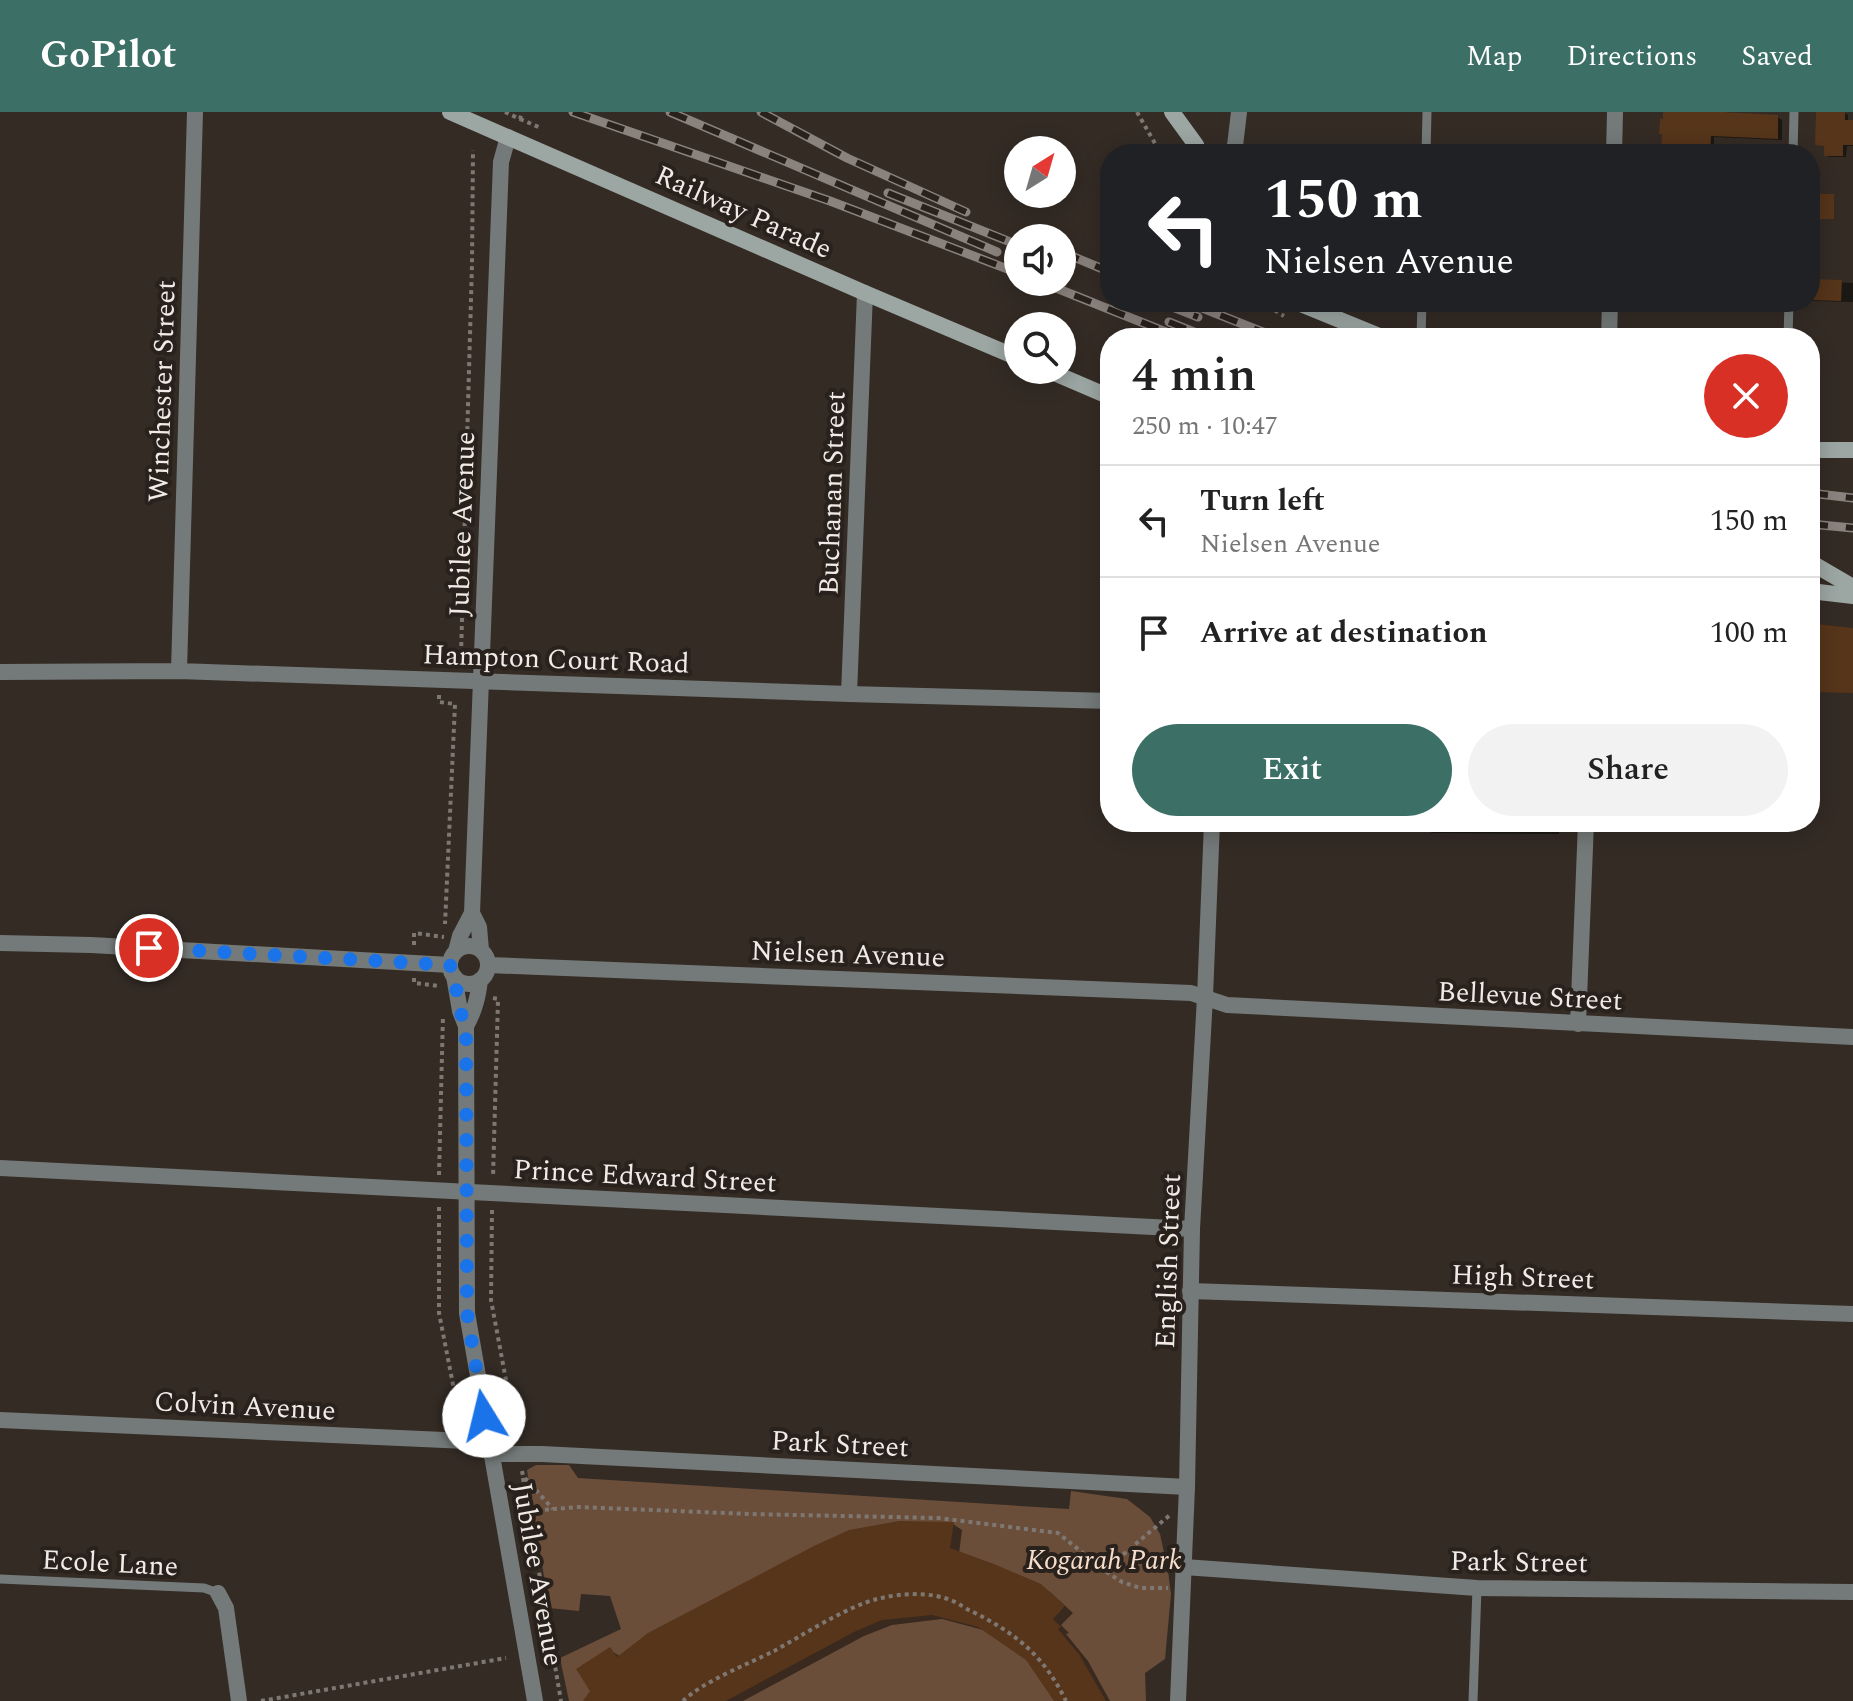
<!DOCTYPE html>
<html lang="en">
<head>
<meta charset="utf-8">
<style>
  :root { --surface:#fff; --page:#f2f2f2; --text:#222; --muted:#767676; --line:#e0e0e0; --accent:#3c6f66 }
  body { margin:0; font-family:Spectral,serif; background:var(--page); color:var(--text); height:100vh; display:flex; flex-direction:column; font-size:30px; white-space:nowrap }
  * { box-sizing:border-box; margin:0 }
  p { font-size:26px; color:var(--muted) }
  .icon { flex:none; width:44px; height:44px; fill:none; stroke:currentColor; stroke-width:2; stroke-linecap:round; stroke-linejoin:round }
  .map { position:relative; flex:1; overflow:hidden }
  .panel { position:absolute; left:1100px; top:216px; width:720px; height:504px; display:flex; flex-direction:column; background:var(--surface); border-radius:32px; box-shadow:0 4px 20px #0003 }
  .panel>* { flex:none }
  .banner { position:absolute; left:1100px; top:32px; width:720px; height:168px; border-radius:32px; box-shadow:0 4px 20px #0003; background:#202124; color:#fff; overflow:hidden }
  .needle { width:52px; rotate:37deg }
  .buttons { position:absolute; left:1004px; top:24px; display:grid; gap:16px }
  .buttons a { display:grid; place-items:center; width:72px; height:72px; border-radius:50%; background:var(--surface); box-shadow:0 4px 20px #0003; font-size:40px }
  .pin { position:absolute; display:grid; place-items:center; width:68px; height:68px; color:#fff; margin:-34px; border:4px solid #fff; border-radius:50%; box-shadow:0 2px 8px #0007 }
  .me { position:absolute; width:88px; margin:-44px; rotate:351deg; stroke-linejoin:round; filter:drop-shadow(0 0 6px #0008) }
  .turn { display:flex; align-items:center; gap:28px; height:168px; padding:0 32px; font-size:36px }
  .turn .icon { width:104px; height:104px; stroke-width:2.5 }
  .turn b { display:block; font-size:56px; line-height:68px }
  .round { display:grid; place-items:center; flex:none; width:84px; height:84px; border-radius:42px; background:var(--page) }
  .summary { display:flex; align-items:center; justify-content:space-between; height:136px; padding:0 32px }
  h1 { font-size:48px; font-weight:600; line-height:60px }
  .button { display:flex; gap:16px; margin-top:auto; padding:16px 32px }
  .button a { flex:1; height:92px; border-radius:48px; background:var(--accent); color:#fff; font-size:32px; font-weight:600; line-height:92px; text-align:center }
  .button a+a { background:var(--page); color:var(--text) }
  ul { padding:0; list-style:none }
  li { display:flex; align-items:center; gap:24px; height:112px; padding:0 32px; border-top:2px solid var(--line) }
  li div { flex:1 }
  li b { display:block; font-size:30px }
  li em { font-style:normal }
  header { display:flex; align-items:center; gap:48px; box-sizing:border-box; height:112px; padding:0 40px; background:var(--accent); color:#fff }
  header strong { font-size:38px }
  nav { display:flex; gap:44px; margin-inline-start:auto; font-size:28px }
  .map>svg:first-child { display:block }
  .green { fill:#6b4e39 }
  .shadow { fill:#0007 }
  .building { fill:#56351a }
  .lines { fill:none; stroke-linecap:round; stroke-linejoin:round }
  .path { stroke:#7f7772; stroke-width:4; stroke-dasharray:4 4; stroke-linecap:butt }
  .service { stroke:#747a79; stroke-width:9 }
  .minor { stroke:#747a79; stroke-width:16 }
  .tertiary { stroke:#747a79; stroke-width:16 }
  .secondary { stroke:#9ca6a3; stroke-width:16 }
  .rail-casing { stroke:#8a827d; stroke-width:9 }
  .rail { stroke:#29211c; stroke-width:6; stroke-dasharray:18; stroke-linecap:butt }
  .route { stroke:#1a73e8; stroke-width:14; stroke-dasharray:0 25.2 }
  .labels { text-anchor:middle; stroke-width:8; stroke-linejoin:round; paint-order:stroke }
  .street-label { font-size:28px; fill:#f1ebe7; stroke:#29211c }
  .park-label { font-size:28px; font-style:italic; fill:#f7ddcb; stroke:#29211c }
</style>
</head>
<body>
<header>
<strong>GoPilot</strong>
<nav><a>Map</a><a>Directions</a><a>Saved</a></nav>
</header>
<div class="map">
<svg width="1853" height="1589" viewBox="0 0 1853 1589">
  <rect width="100%" height="100%" fill="#342b25"/>
  <path class="green" d="M 536,1353 L 569,1353 L 578,1366 L 1069,1397 L 1071,1379 L 1127,1387 L 1150,1405 L 1160,1422 L 1168,1459 L 1171,1482 L 1165,1547 L 1145,1561 L 1146,1589 L 569,1589 L 560,1546 L 621,1517 L 610,1484 L 581,1482 L 579,1499 L 549,1496 L 527,1358 Z"/>
  <path class="shadow" d="M 1665,0 L 1727,0 L 1777,5 L 1782,8 L 1782,28 L 1714,25 L 1714,42 L 1663,42 Z
    M 1818,0 L 1843,0 L 1848,3 L 1848,10 L 1853,10 L 1853,34 L 1847,34 L 1846,45 L 1829,45 L 1826,43 L 1826,34 L 1817,32 Z
    M 1853,166 L 1853,190 L 1814,189 L 1810,187 L 1811,169 L 1853,171 Z
    M 1413,710 L 1559,710 L 1559,722 L 1432,721 Z
    M 953,1412 L 962,1418 L 959,1442 L 1040,1474 L 1050,1480 L 1073,1501 L 1061,1513 L 1069,1521 L 1066,1522 L 1088,1549 L 1110,1589 L 1056,1589 L 1027,1546 L 987,1519 L 942,1507 L 892,1513 L 864,1524 L 743,1589 L 586,1589 L 610,1538 L 621,1545 Z"/>
  <path class="building" d="M 1663,0 L 1725,0 L 1778,3 L 1778,27 L 1711,24 L 1710,42 L 1661,42 L 1662,22 L 1659,22 L 1660,7 L 1663,7 Z
    M 1816,0 L 1845,0 L 1845,8 L 1853,8 L 1853,33 L 1843,33 L 1843,44 L 1824,44 L 1824,34 L 1815,33 Z
    M 1810,82 L 1834,82 L 1834,107 L 1810,107 Z
    M 1810,167 L 1842,168 L 1841,189 L 1810,188 Z
    M 1816,512 L 1853,516 L 1853,581 L 1814,580 Z
    M 899,1409 L 954,1410 L 950,1436 L 994,1452 L 1041,1472 L 1065,1494 L 1053,1507 L 1061,1515 L 1058,1517 L 1079,1542 L 1106,1589 L 1054,1589 L 1026,1548 L 978,1515 L 932,1503 L 882,1508 L 854,1520 L 726,1589 L 583,1589 L 590,1579 L 576,1557 L 610,1535 L 617,1545 L 648,1521 L 814,1434 L 849,1418 Z"/>
  <g class="lines">
    <path class="path" d="M 505,0 L 520,7 L 522,0
      M 1137,0 L 1161,42
      M 520,7 L 541,16
      M 1261,190 L 1284,204
      M 437,550 L 437,543 L 461,543 L 472,152 L 473,38
      M 439,583 L 439,590 L 455,592 L 445,812
      M 414,833 L 414,821 L 444,825
      M 414,866 L 414,871 L 439,874
      M 493,886 L 498,887 L 493,1065
      M 439,1063 L 443,903
      M 439,1095 L 439,1201 L 459,1303 L 445,1302 L 445,1313
      M 492,1098 L 491,1188 L 517,1327
      M 522,1359 L 523,1364 L 553,1397
      M 523,1366 L 561,1589
      M 529,1399 L 579,1395 L 750,1402 L 938,1406 L 1058,1421 L 1108,1461 L 1122,1470 L 1140,1476 L 1168,1476
      M 1108,1461 L 1119,1446 L 1170,1403
      M 261,1589 L 506,1546
      M 683,1589 C 702,1570 748,1552 774,1539 C 803,1523 846,1495 877,1487 C 901,1481 932,1479 955,1490 C 961,1493 966,1497 971,1499 C 1016,1521 1044,1544 1066,1589"/>
    <path class="service" d="M 1426,42 L 1427,0
      M 1793,42 L 1794,0
      M 1421,226 L 1422,190
      M 1788,226 L 1789,190
      M 0,1467 L 204,1476 L 218,1481
      M 1473,1589 L 1477,1476"/>
    <path class="minor" d="M 1229,42 L 1235,34 L 1239,0
      M 1614,42 L 1615,0
      M 1609,226 L 1610,190
      M 179,559 L 195,0
      M 0,560 L 179,559 L 849,582 L 1110,589
      M 849,582 L 865,181
      M 0,831 L 91,833 L 450,853
      M 488,853 L 1191,881 L 1227,893 L 1853,925
      M 1578,912 L 1586,710
      M 0,1056 L 1192,1117
      M 1190,1179 L 1853,1202
      M 0,1308 L 489,1330
      M 491,1342 L 542,1342 L 1187,1375
      M 1184,1455 L 1477,1476 L 1853,1480
      M 218,1481 L 226,1496 L 239,1589"/>
    <path class="tertiary" d="M 472,801 L 479,815 L 481,838
      M450 853a19 19 0 1 1 38 0a19 19 0 1 1-38 0Z
      M 456,839 L 460,824 L 472,801 L 501,50 L 508,25
      M 454,864 L 460,899 L 466,914 L 467,1201 L 535,1589
      M 466,914 C 475,898 478,885 480,868
      M 1178,1589 L 1187,1375 L 1192,1117 L 1205,885 L 1212,710"/>
    <path class="secondary" d="M 450,0 L 865,181 L 1018,246
      M 1172,0 L 1196,33 L 1200,42
      M 1296,190 L 1384,226
      M 1047,258 L 1110,285
      M 1810,338 L 1853,338
      M 1810,450 L 1853,475
      M 1810,479 L 1853,484"/>
    <defs>
      <path id="rail" d="M 573,0 L 830,89 L 1018,161
        M 670,0 L 997,140
        M 761,0 L 847,46 L 966,100
        M 888,81 L 1018,133
        M 1062,140 L 1110,160
        M 1041,170 L 1181,226
        M 1160,190 L 1198,205
        M 1187,190 L 1278,226
        M 1169,210 L 1209,226
        M 1810,381 L 1853,386
        M 1810,412 L 1853,416"/>
    </defs>
    <use href="#rail" class="rail-casing"/>
    <use href="#rail" class="rail"/>
  </g>
  <g class="lines">
    <path class="route" d="M 149,836 L 450,853 L 454,864 L 460,899 L 466,914 L 467,1201 L 484,1304"/>
  </g>
  <g class="labels">
    <g class="street-label">
      <text transform="translate(744 99) rotate(24)" y="10">Railway Parade</text>
      <text transform="translate(161 279) rotate(-88)" y="10">Winchester Street</text>
      <text transform="translate(831 381) rotate(-88)" y="10">Buchanan Street</text>
      <text transform="translate(461 412) rotate(-88)" y="10">Jubilee Avenue</text>
      <text transform="translate(556 546) rotate(2)" y="10">Hampton Court Road</text>
      <text transform="translate(848 841) rotate(2)" y="10">Nielsen Avenue</text>
      <text transform="translate(1530 883) rotate(3)" y="10">Bellevue Street</text>
      <text transform="translate(645 1063) rotate(3)" y="10">Prince Edward Street</text>
      <text transform="translate(1167 1149) rotate(-88)" y="10">English Street</text>
      <text transform="translate(1523 1164) rotate(2)" y="10">High Street</text>
      <text transform="translate(245 1293) rotate(3)" y="10">Colvin Avenue</text>
      <text transform="translate(840 1331) rotate(3)" y="10">Park Street</text>
      <text transform="translate(1519 1449) rotate(1)" y="10">Park Street</text>
      <text transform="translate(110 1450) rotate(3)" y="10">Ecole Lane</text>
      <text transform="translate(539 1462) rotate(80)" y="10">Jubilee Avenue</text>
    </g>
    <g class="park-label">
      <text x="1104" y="1457">Kogarah Park</text>
    </g>
  </g>
</svg>
<div class="buttons">
<a><svg class="needle" viewBox="-14 -14 28 28"><path d="M0-13l5 13h-10z" fill="#e53935"/><path d="M0 13l5-13h-10z" fill="#767676"/></svg></a>
<a><svg class="icon" aria-label="sound" viewBox="0 0 24 24"><path d="M4 9h4l5-4v14l-5-4H4zM17 9q2 3 0 6"/></svg></a>
<a><svg class="icon" aria-label="search" viewBox="0 0 24 24"><circle cx="10" cy="10" r="6"/><path d="M15 15l6 6"/></svg></a>
</div>
<div class="pin" style="left:149px;top:836px;background:#d93025"><svg class="icon" aria-label="arrive" viewBox="0 0 24 24"><path d="M6 21V4h12l-3 4 3 4H6"/></svg></div>
<svg class="me" style="left:484px;top:1304px" viewBox="-20 -20 40 40"><circle r="19" fill="#fff"/><path d="M0-13L10 11 0 6-10 11z" fill="#1a73e8"/></svg>
<div class="banner">
<div class="turn"><svg class="icon" aria-label="left" viewBox="0 0 24 24"><path d="M17 20v-9H6M10 6l-5 5 5 5"/></svg><div><b>150 m</b>Nielsen Avenue</div></div>
</div>
<section class="panel">
<div class="summary"><div><h1>4 min</h1><p>250 m · 10:47</p></div><a class="round" style="background:#d93025;color:#fff"><svg class="icon" aria-label="close" viewBox="0 0 24 24"><path d="M6 6l12 12M18 6L6 18"/></svg></a></div>
<ul>
<li><svg class="icon" aria-label="left" viewBox="0 0 24 24"><path d="M17 20v-9H6M10 6l-5 5 5 5"/></svg><div><b>Turn left</b><p>Nielsen Avenue</p></div><em>150 m</em></li>
<li><svg class="icon" aria-label="arrive" viewBox="0 0 24 24"><path d="M6 21V4h12l-3 4 3 4H6"/></svg><div><b>Arrive at destination</b></div><em>100 m</em></li>
</ul>
<div class="button"><a>Exit</a><a>Share</a></div>
</section>
</div>
</body>
</html>
